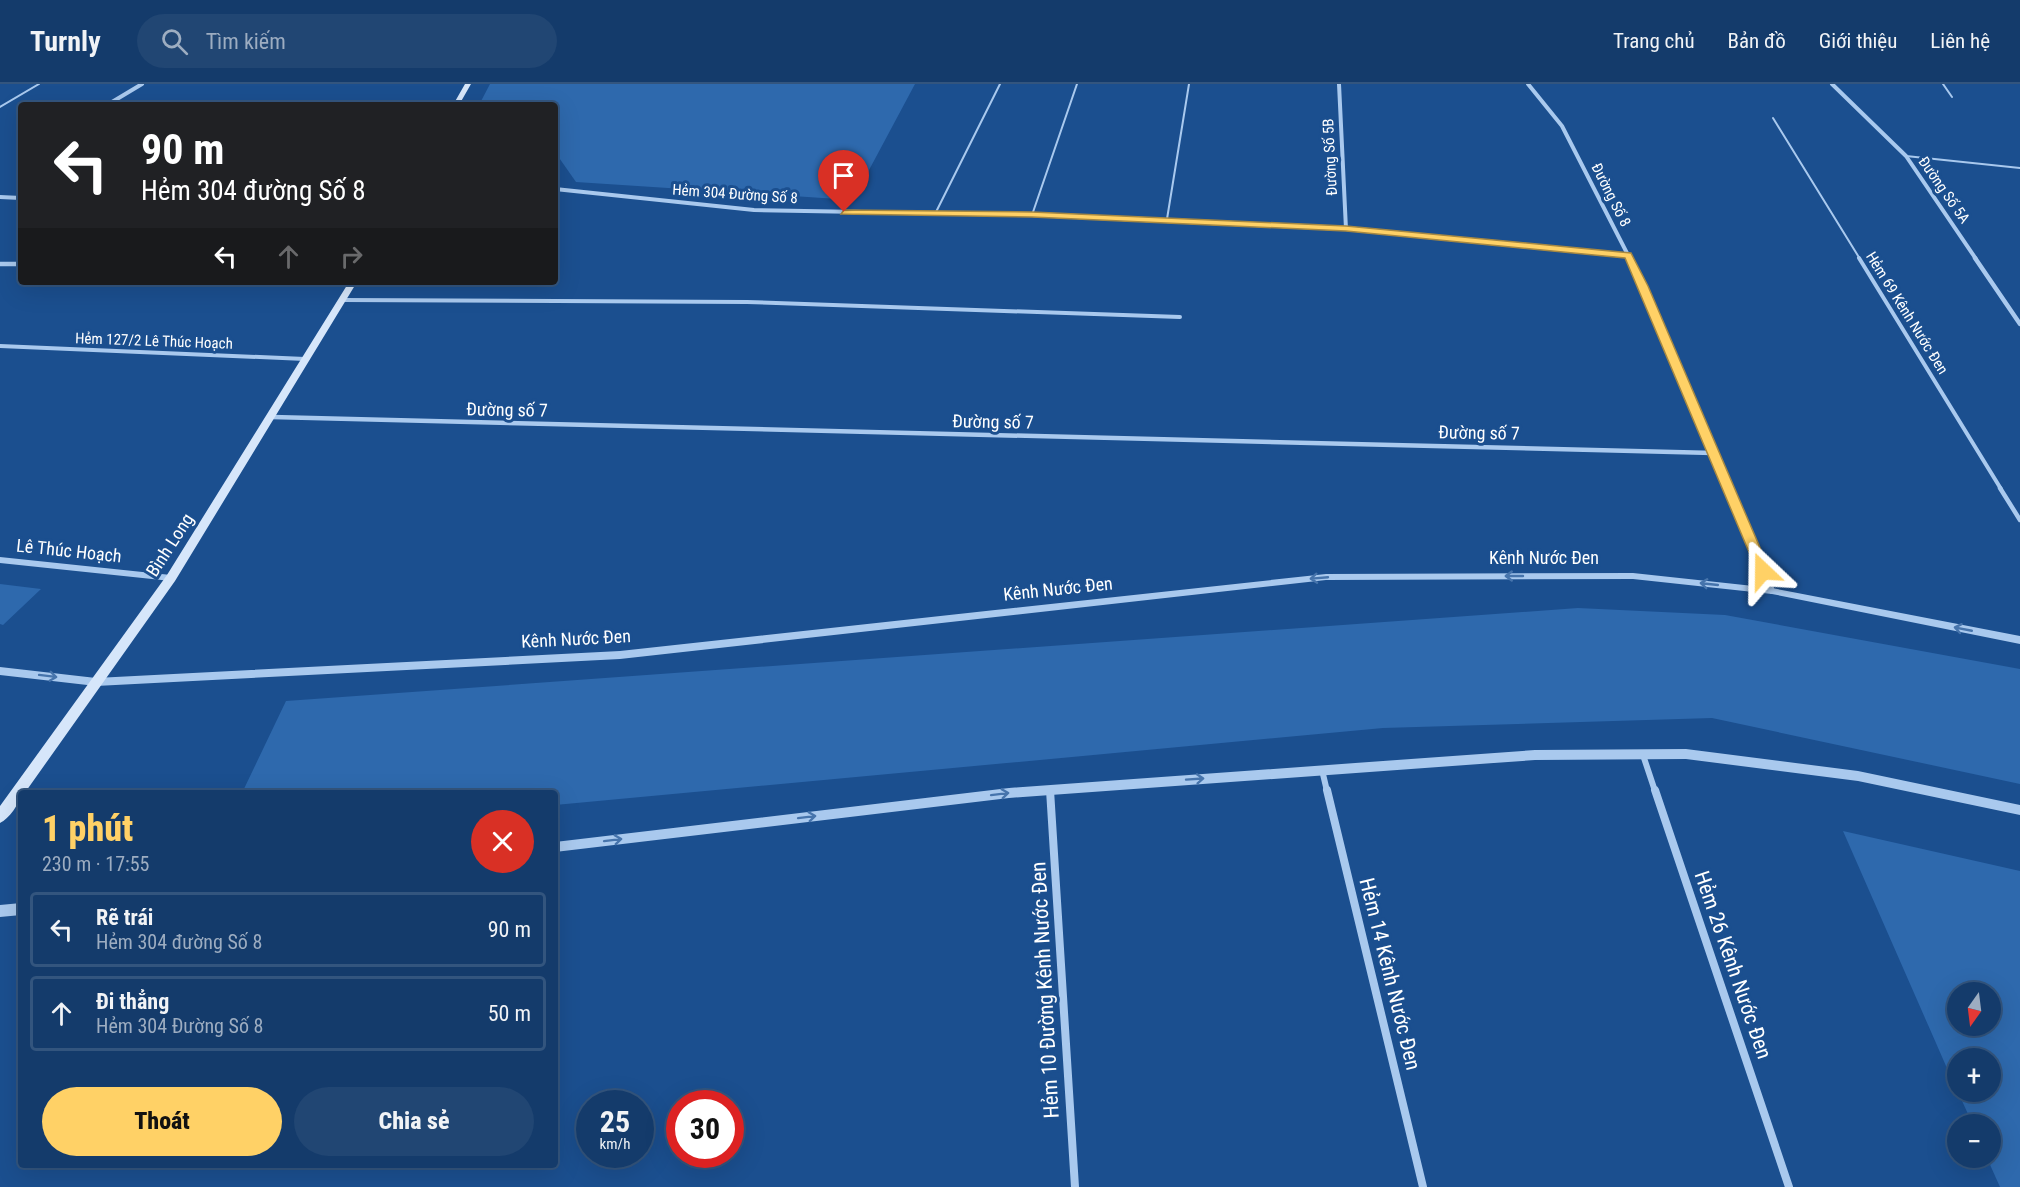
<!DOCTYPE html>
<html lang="vi">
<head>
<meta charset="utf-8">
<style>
  :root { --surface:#143b6b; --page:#214673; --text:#f1f3f6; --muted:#9dadc1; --line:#33557e; --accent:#ffd166 }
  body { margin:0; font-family:"Roboto Condensed",sans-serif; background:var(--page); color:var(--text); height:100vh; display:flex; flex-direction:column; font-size:22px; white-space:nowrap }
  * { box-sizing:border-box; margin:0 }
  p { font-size:20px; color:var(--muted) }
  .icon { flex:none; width:33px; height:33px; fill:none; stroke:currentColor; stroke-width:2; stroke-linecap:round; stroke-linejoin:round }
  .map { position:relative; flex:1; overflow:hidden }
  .sheet { position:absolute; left:18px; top:706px; width:540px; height:378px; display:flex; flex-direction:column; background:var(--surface); border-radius:6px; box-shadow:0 6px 24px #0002,0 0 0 2px var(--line) }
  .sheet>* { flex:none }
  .hud { position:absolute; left:18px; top:18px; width:540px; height:183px; border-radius:6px; box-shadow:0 6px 24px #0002,0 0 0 2px var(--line); background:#202124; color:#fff; overflow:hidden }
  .needle { width:39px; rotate:194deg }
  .fabs { position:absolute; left:1947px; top:898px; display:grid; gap:12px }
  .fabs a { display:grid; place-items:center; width:54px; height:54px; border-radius:50%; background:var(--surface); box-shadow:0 6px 24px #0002,0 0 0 2px var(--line); font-size:30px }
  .speed { position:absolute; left:576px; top:1006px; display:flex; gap:12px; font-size:30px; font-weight:700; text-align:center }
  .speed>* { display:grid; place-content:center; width:78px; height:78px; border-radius:50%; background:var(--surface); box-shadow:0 6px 24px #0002,0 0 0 2px var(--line); line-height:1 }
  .speed small { font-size:15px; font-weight:400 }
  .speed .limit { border:9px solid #d22; background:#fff; color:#111 }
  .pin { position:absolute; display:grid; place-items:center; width:51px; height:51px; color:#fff; margin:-62px -26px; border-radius:50% 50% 50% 0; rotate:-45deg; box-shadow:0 0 6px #0007 }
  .pin .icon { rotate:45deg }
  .me { position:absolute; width:66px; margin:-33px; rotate:337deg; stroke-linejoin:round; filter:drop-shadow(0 0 4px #0008) }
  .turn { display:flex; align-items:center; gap:21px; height:126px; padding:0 24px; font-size:27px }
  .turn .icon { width:78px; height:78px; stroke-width:2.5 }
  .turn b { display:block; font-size:42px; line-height:51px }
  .lanes { display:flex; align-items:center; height:57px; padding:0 24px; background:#0003; justify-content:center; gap:30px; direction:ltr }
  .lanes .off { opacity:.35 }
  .round { display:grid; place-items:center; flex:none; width:63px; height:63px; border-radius:32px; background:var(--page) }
  .overview { display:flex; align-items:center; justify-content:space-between; height:102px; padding:0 24px }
  h1 { font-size:36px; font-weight:800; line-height:45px; color:var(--accent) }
  .action { display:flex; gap:12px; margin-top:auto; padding:12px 24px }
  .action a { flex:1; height:69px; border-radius:36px; background:var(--accent); color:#111; font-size:24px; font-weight:800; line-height:69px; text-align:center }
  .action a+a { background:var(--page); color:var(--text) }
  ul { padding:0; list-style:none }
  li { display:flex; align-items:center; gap:18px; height:75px; margin:0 12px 9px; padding:0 12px; border:3px solid var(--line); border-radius:6px }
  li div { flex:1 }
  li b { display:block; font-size:22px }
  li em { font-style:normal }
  header { display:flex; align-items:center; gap:36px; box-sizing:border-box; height:84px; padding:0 30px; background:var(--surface); border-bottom:2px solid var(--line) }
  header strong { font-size:28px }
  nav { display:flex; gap:33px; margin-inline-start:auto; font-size:21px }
  .search { width:420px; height:54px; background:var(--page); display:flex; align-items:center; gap:15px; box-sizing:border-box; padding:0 21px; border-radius:33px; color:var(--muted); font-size:22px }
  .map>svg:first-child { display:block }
  .green { fill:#2e69ad; fill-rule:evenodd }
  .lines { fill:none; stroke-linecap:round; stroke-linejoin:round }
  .service-far2 { stroke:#a9c9ee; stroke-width:2 }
  .service-far1 { stroke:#a9c9ee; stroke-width:4 }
  .service { stroke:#a9c9ee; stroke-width:4.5 }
  .minor-far3 { stroke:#a9c9ee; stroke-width:4 }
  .minor-far2 { stroke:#a9c9ee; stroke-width:4.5 }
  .minor-far1 { stroke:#a9c9ee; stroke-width:6 }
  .minor { stroke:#a9c9ee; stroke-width:8 }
  .tertiary { fill:#a9c9ee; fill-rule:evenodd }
  .secondary { fill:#d6e6fa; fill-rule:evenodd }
  .oneway { stroke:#4674ac }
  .route { fill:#ffd166; stroke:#a68842; stroke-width:1.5 }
  .labels { text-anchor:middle; stroke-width:6; stroke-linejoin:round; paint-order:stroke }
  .far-street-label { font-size:15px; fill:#fff; stroke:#1b4f8f }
  .street-label { font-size:18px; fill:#fff; stroke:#1b4f8f }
  .near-street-label { font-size:21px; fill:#fff; stroke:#1b4f8f }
</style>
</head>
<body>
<header>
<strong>Turnly</strong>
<div class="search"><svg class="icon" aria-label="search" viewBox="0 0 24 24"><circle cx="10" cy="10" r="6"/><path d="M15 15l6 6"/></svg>Tìm kiếm</div>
<nav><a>Trang chủ</a><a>Bản đồ</a><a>Giới thiệu</a><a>Liên hệ</a></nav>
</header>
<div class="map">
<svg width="2020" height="1103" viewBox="0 0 2020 1103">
  <rect width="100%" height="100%" fill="#1b4f8f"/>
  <path class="green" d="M 490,0 L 915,0 L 853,116 L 576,98 L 555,68 L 555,21 L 479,21 Z
    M 0,500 L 41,505 L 3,541 L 0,540 Z
    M 1578,524 L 1725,531 L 2020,585 L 2020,700 L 1712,634 L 1383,644 L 555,721 L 555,710 L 242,709 L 286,617 Z
    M 1843,747 L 2020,787 L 2020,1103 L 2000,1103 L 1987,1074 L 1990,1074 L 1990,1041 L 1973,1041 L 1958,1008 L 1990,1008 L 1990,975 L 1958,975 L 1957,1007 ZM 1958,909 L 1990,909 L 1990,942 L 1958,942 Z"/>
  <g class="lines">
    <path class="service-far2" d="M 1943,0 L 1952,13
      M 0,23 L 39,0
      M 1773,34 L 1860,175
      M 1906,72 L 2020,84
      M 935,130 L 1000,0
      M 1032,131 L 1077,0
      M 1167,135 L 1189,0"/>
    <path class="service-far1" d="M 1859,174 L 2001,405
      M 343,216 L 747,218 L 1180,233
      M 0,262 L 305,275"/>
    <path class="service" d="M 2000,404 L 2020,436"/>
    <path class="minor-far3" d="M 1339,0 L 1346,145
      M 1528,0 L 1562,42 L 1630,175
      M 1832,0 L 1906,72 L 1976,175
      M 107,21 L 142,0
      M 555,105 L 754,126 L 1032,131 L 1346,145 L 1628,171
      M 0,113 L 21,114"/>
    <path class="minor-far2" d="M 1629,174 L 1729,405
      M 1975,174 L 2020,240
      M 0,180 L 21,180
      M 272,333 L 1713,369"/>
    <path class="minor-far1" d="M 1728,404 L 1772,507
      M 1643,671 L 1655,707
      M 1322,686 L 1327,707"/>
    <path class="minor" d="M 1050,706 L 1075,1103
      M 1327,706 L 1423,1103
      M 1655,706 L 1789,1103"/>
    <path class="tertiary" d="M 0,473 L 171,491 L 176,494 L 171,497 L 0,479 Z
      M 1633,489 L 1772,504 L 2020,552 L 2020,560 L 1772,510 L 1633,495 L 1326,496 L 620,575 L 96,602 L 0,591 L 0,583 L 96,594 L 620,567 L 1326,490 Z
      M 1686,665 L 1858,687 L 2020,721 L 2020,731 L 1858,697 L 1686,675 L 1535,676 L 1009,714 L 555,768 L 555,758 L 1009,704 L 1535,666 Z
      M 21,819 L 21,831 L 0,833 L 0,821 Z"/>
    <path class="secondary" d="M 465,0 L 471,0 L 459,21 L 453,21 Z
      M 349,198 L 357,198 L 175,497 L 24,710 L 21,710 C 20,719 9,735 0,739 L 0,722 L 167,491 Z"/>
  </g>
  <defs><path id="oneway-shaft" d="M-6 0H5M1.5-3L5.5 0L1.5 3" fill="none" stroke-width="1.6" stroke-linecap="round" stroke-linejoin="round" transform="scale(1.5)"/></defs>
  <g class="oneway">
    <use href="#oneway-shaft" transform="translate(1514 492) rotate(180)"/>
    <use href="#oneway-shaft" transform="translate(1319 494) rotate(175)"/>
    <use href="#oneway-shaft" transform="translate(1709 500) rotate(-174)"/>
    <use href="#oneway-shaft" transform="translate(1963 545) rotate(-169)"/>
    <use href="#oneway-shaft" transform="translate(48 592) rotate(7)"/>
    <use href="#oneway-shaft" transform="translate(1195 695) rotate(-4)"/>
    <use href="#oneway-shaft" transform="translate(1000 710) rotate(-7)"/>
    <use href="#oneway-shaft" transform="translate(807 733) rotate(-7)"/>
    <use href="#oneway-shaft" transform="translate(613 756) rotate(-7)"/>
  </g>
  <path class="route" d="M 844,126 L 1032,128 L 1346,142 L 1631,169 L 1648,202 L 1770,487 L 1763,491 L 1757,487 L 1625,174 L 1346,147 L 1032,133 L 841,130 Z"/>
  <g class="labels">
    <g class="far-street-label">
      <text transform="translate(1330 73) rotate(-93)" y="5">Đường Số 5B</text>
      <text transform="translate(1944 106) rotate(55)" y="5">Đường Số 5A</text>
      <text transform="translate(735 110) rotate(4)" y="5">Hẻm 304 Đường Số 8</text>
      <text transform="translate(1611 111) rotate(63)" y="5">Đường Số 8</text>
      <text transform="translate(1907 229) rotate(58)" y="5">Hẻm 69 Kênh Nước Đen</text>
      <text transform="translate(154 257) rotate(2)" y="5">Hẻm 127/2 Lê Thúc Hoạch</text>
    </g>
    <g class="street-label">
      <text transform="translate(507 326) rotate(1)" y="6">Đường số 7</text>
      <text transform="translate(993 338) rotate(1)" y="6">Đường số 7</text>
      <text transform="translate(1479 349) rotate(1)" y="6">Đường số 7</text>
      <text transform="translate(170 461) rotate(-57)" y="6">Bình Long</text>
      <text transform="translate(69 467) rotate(6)" y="6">Lê Thúc Hoạch</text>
      <text x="1544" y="480">Kênh Nước Đen</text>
      <text transform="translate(1058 505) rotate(-6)" y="6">Kênh Nước Đen</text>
      <text transform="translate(576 555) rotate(-3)" y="6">Kênh Nước Đen</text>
    </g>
    <g class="near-street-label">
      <text transform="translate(1733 881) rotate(71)" y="7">Hẻm 26 Kênh Nước Đen</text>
      <text transform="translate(1390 890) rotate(76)" y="7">Hẻm 14 Kênh Nước Đen</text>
      <text transform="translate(1045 906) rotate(-93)" y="7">Hẻm 10 Đường Kênh Nước Đen</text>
    </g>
  </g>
</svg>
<div class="fabs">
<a><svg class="needle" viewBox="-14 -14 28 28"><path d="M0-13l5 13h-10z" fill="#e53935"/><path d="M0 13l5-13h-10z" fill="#9dadc1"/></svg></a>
<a>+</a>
<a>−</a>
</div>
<div class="speed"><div>25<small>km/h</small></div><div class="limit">30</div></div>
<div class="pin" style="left:844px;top:128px;background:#d93025"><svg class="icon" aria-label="arrive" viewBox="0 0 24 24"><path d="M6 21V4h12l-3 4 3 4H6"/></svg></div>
<svg class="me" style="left:1763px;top:487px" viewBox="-20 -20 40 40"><path d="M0-17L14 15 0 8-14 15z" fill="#ffd166" stroke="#fff" stroke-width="4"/></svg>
<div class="hud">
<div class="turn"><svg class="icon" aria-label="left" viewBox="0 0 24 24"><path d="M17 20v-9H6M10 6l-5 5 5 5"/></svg><div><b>90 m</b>Hẻm 304 đường Số 8</div></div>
<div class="lanes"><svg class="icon" aria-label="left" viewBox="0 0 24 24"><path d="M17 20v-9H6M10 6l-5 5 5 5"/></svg><svg class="icon off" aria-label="ahead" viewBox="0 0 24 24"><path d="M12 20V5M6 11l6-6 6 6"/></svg><svg class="icon off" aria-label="right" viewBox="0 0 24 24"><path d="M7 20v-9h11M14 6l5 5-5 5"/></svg></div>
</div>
<section class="sheet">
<div class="overview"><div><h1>1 phút</h1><p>230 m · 17:55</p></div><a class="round" style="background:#d93025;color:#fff"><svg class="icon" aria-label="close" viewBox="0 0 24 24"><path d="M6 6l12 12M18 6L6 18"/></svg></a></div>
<ul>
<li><svg class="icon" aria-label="left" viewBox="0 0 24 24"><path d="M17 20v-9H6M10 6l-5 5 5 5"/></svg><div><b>Rẽ trái</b><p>Hẻm 304 đường Số 8</p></div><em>90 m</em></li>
<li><svg class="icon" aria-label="ahead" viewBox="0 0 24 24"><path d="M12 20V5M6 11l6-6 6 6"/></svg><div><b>Đi thẳng</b><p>Hẻm 304 Đường Số 8</p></div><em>50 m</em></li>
</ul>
<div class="action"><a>Thoát</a><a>Chia sẻ</a></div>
</section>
</div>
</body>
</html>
